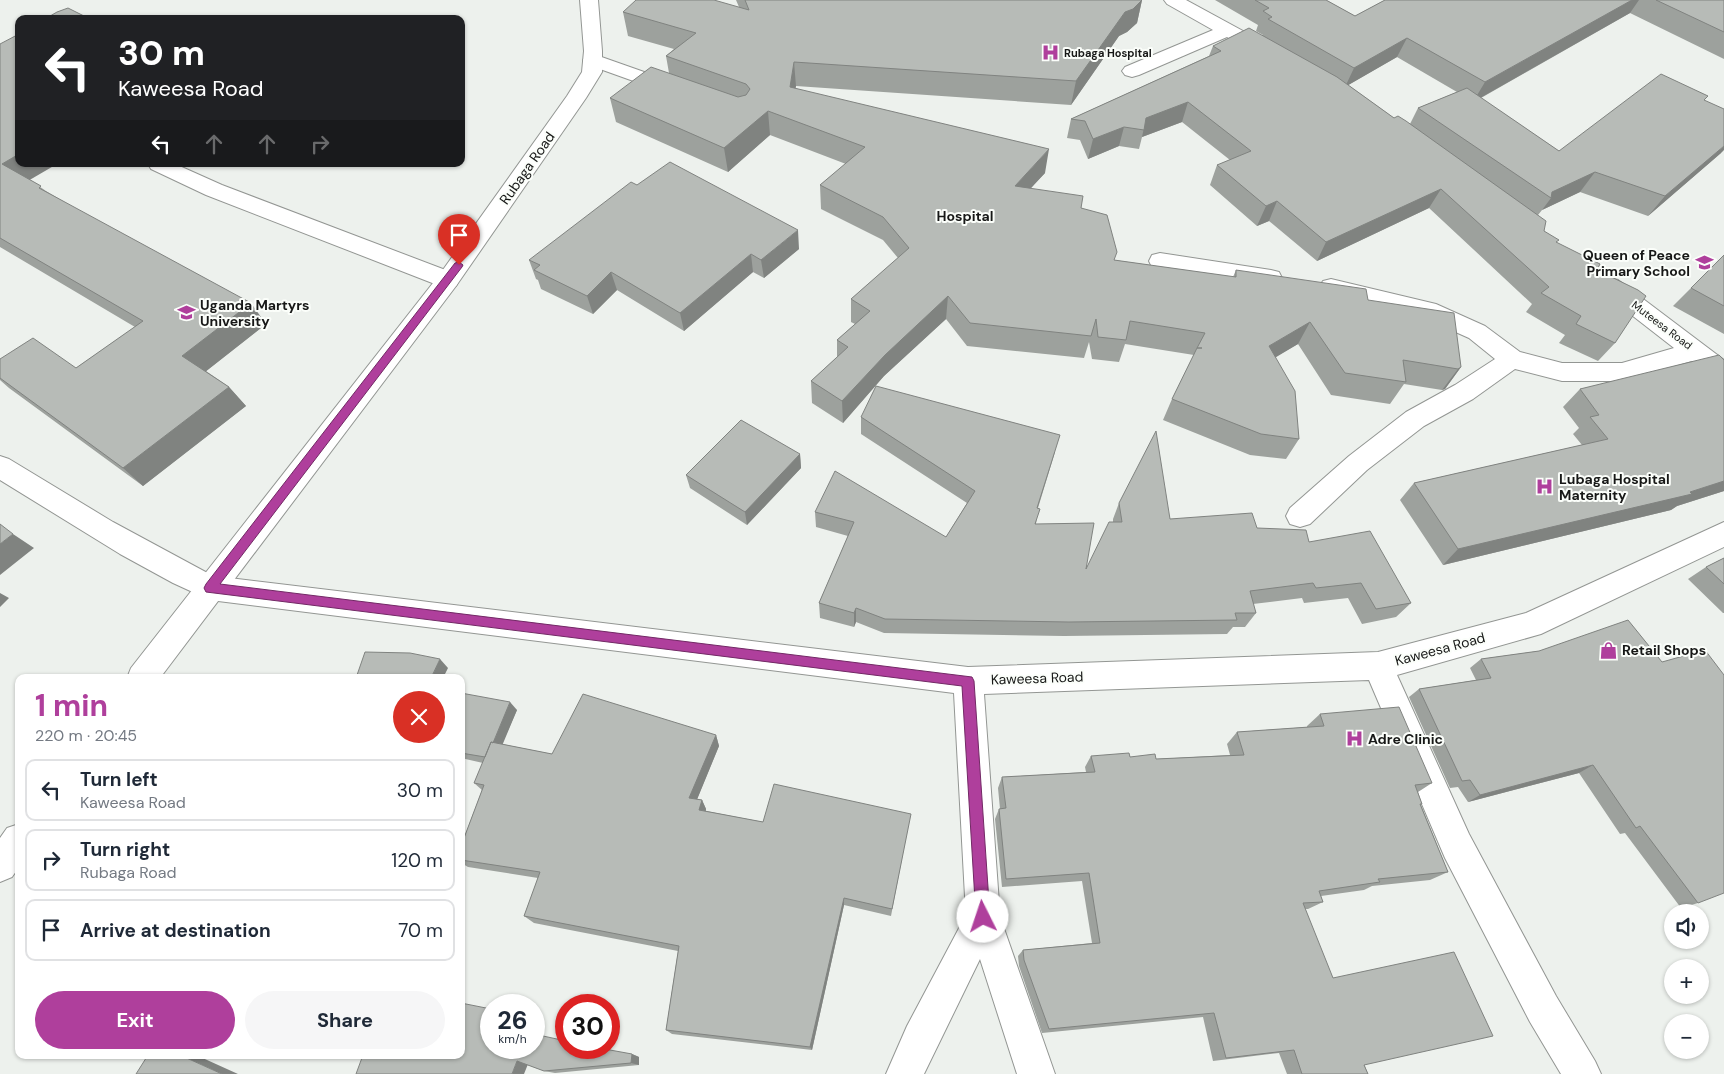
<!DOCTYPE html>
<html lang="en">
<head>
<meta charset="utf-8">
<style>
  :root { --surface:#fff; --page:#f6f6f7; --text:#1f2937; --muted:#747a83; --line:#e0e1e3; --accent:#af3f9c }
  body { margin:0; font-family:"DM Sans",sans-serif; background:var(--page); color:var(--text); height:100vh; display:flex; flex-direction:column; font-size:19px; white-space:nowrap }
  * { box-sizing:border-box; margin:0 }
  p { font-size:16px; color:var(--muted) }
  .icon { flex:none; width:28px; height:28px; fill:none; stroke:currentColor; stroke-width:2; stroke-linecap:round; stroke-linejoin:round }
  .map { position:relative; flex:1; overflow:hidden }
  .drawer { position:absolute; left:15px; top:674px; width:450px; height:385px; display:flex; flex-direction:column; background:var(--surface); border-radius:10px; box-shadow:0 1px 4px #0004 }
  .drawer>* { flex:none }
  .banner { position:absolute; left:15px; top:15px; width:450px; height:152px; border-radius:10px; box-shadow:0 1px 4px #0004; background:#202124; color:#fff; overflow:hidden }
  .tools { position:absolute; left:1664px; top:904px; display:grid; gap:10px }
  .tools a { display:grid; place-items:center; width:45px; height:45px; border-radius:50%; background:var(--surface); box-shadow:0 1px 4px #0004; font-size:25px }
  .speed { position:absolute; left:480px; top:994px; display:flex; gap:10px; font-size:25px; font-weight:700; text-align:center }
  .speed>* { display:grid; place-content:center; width:65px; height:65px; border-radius:50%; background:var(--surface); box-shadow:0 1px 4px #0004; line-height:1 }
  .speed small { font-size:12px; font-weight:400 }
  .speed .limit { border:8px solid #d22; background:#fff; color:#111 }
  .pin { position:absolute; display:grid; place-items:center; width:42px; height:42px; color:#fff; margin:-51px -21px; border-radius:50% 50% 50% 0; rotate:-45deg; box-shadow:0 0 5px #0007 }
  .pin .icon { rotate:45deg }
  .me { position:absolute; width:55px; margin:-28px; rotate:356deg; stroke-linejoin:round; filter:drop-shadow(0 0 4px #0008) }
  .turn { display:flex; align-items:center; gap:18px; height:105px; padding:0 20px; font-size:22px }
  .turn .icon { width:65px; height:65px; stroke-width:2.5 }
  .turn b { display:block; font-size:35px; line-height:42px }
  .lanes { display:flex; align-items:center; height:48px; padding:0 20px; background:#0003; justify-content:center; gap:25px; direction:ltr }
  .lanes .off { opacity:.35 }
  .round { display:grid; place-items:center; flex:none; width:52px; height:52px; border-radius:26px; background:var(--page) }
  .head { display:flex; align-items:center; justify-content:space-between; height:85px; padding:0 20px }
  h1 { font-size:30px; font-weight:700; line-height:38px; color:var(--accent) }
  .cta { display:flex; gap:10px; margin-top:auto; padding:10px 20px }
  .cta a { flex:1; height:58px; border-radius:30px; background:var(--accent); color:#fff; font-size:20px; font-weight:700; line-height:58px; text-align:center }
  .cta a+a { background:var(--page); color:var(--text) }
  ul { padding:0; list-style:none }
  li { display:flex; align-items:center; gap:15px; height:62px; margin:0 10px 8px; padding:0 10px; border:2px solid var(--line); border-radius:10px }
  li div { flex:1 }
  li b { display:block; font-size:19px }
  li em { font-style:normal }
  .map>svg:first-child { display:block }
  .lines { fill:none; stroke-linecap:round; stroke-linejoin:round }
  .minor-casing { stroke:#939693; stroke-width:2 }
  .major-casing { stroke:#939693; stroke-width:2 }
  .minor { fill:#fff; fill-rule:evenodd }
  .major { fill:#fff; fill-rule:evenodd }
  .wall { fill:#9da19d; fill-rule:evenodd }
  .shaded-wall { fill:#808380 }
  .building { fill:#b7bbb7; stroke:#808380 }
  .route { fill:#af3f9c; stroke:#722965 }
  .labels { text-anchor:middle; stroke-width:4; stroke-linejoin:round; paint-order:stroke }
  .far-poi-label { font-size:11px; font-weight:bold; fill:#171817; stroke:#fbfefa; text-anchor:start }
  .far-street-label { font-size:11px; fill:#171817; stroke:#fbfefa }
  .street-label { font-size:14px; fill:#171817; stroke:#fbfefa }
  .far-quarter-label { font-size:14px; font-weight:bold; fill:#171817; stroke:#fbfefa }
  .poi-label { font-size:14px; font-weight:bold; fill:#171817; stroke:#fbfefa; text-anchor:start }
</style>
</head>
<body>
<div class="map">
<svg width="1724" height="1074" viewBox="0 0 1724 1074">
  <rect width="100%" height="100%" fill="#edf1ed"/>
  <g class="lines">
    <defs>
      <path id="minor" d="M 1164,0 L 1186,0 L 1276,49 L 1278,53 L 1276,57 C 1259,61 1241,45 1227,37 L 1139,75 L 1132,77 L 1125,75 L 1122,71 L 1125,67 L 1213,30 L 1167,4 Z
        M 593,54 L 681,85 L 684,89 L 681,93 L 674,95 L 667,93 L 586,64 L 583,60 L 586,56 Z
        M 148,164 L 175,164 L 222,185 L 456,274 L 459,280 L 456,286 L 448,288 L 440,286 L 206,195 L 151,169 Z
        M 1160,253 L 1271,270 L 1279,272 L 1282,278 L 1279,284 L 1271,286 L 1152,267 L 1149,261 L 1152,255 Z
        M 1610,278 L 1618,280 L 1724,360 L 1724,382 L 1715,380 L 1692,361 L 1622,381 L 1562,381 L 1515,369 L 1473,399 L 1424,426 L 1367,470 L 1310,524 L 1300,527 L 1290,524 L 1286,516 L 1290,508 L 1349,456 L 1406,412 L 1455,385 L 1495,359 L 1469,338 L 1422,317 L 1323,293 L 1319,287 L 1323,281 L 1331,279 L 1436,304 L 1485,326 L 1520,352 L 1562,363 L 1622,363 L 1674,348 L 1602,292 L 1598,286 L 1602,280 Z
        M 0,456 L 9,459 L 113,522 L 213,576 L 968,667 L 1378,652 L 1526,613 L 1724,522 L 1724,547 L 1541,634 L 1397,675 L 1469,834 L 1556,996 L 1595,1061 L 1601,1074 L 1561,1074 L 1530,1022 L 1445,858 L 1369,680 L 984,694 L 1000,917 L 1055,1074 L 1017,1074 L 980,959 L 924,1074 L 886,1074 L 907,1026 L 966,915 L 954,693 L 210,600 L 173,583 L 120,554 L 0,480 Z"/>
      <path id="major" d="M 580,0 L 598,0 L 602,51 L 602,72 L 586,98 L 456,286 L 160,678 L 127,678 L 131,668 L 440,274 L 567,96 L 582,72 L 584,51 Z
        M 19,824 L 19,867 L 12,877 L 0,882 L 0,838 L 7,828 Z"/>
    </defs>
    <use href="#minor" class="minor-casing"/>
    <use href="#major" class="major-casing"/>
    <use href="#minor" class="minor"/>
    <use href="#major" class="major"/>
  </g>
  <path class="wall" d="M 736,0 L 1142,0 L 1137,23 L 1127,32 L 1119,36 L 1071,105 L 796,86 L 795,88 L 1045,173 L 1030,188 L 1081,208 L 1114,260 L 1233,277 L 1236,270 L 1368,300 L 1461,367 L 1445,389 L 1442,390 L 1404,384 L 1390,404 L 1331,395 L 1298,344 L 1275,357 L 1299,439 L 1286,459 L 1250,455 L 1163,420 L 1172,399 L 1194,355 L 1125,344 L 1119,362 L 1092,359 L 1089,342 L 1084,358 L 967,346 L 946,319 L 884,376 L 843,423 L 812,403 L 811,381 L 837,357 L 837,340 L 855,324 L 851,322 L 851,299 L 898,258 L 883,240 L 821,209 L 820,185 L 846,164 L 770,135 L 728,172 L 616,122 L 610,98 L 669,73 L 666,56 L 674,49 L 628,36 L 623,12 L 739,7 Z
    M 1215,0 L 1326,0 L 1355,16 L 1385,0 L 1724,0 L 1724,59 L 1630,13 L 1481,98 L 1559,151 L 1705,100 L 1721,153 L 1648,216 L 1580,192 L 1542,210 L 1538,215 L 1544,231 L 1557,243 L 1597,270 L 1615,343 L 1598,361 L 1559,343 L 1565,335 L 1526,312 L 1532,304 L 1429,208 L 1317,261 L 1269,221 L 1257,226 L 1210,185 L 1217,165 L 1230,160 L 1182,122 L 1142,137 L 1139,149 L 1119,146 L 1088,159 L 1080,140 L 1067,138 L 1071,119 L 1209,56 L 1213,46 L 1262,35 L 1263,35 L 1256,31 L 1258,25 ZM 1397,57 L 1457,92 L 1418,108 L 1410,124 L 1394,118 L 1348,85 Z
    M 0,44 L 30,180 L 46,191 L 266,324 L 206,371 L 229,387 L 246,406 L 143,486 L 9,388 L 0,380 L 0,359 L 76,368 L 135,327 L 0,247 Z
    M 799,249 L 764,278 L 753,272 L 684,331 L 617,290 L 593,314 L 541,289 L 538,280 L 536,279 L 529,260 Z
    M 1724,255 L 1724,334 L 1673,306 Z
    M 1724,360 L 1724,491 L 1677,506 L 1671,510 L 1443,565 L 1400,500 L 1414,483 L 1582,445 L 1573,434 L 1579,428 L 1563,407 L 1580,389 Z
    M 861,417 L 1055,452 L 1038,508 L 1036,524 L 1086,569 L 1113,522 L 1113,519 L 1119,503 L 1170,519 L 1257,528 L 1309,542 L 1411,603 L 1396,617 L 1362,624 L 1348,598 L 1304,603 L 1302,598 L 1253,604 L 1256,613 L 1245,627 L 1233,627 L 1227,634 L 1064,636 L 884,633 L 856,622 L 854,627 L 820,618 L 819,603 L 848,536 L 816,527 L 815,512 L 946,537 L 967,503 L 861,434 Z
    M 800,454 L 801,468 L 747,525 L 690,488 L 686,475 Z
    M 1724,558 L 1724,613 L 1723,613 L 1688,579 L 1706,567 Z
    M 1539,651 L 1698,903 L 1681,908 L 1625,833 L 1620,834 L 1579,773 L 1468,802 L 1458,787 L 1450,788 L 1409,697 L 1419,689 L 1476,680 L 1470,668 L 1481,659 Z
    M 461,693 L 517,710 L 502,744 L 552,754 L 716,735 L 719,746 L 697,799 L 702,800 L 706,809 L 706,811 L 763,822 L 909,822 L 891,916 L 844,905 L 812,1050 L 672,1034 L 666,1030 L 678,951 L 534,923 L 524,916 L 538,878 L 468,867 L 463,864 L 461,869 L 461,846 L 482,790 L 474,783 L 483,763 L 461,758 Z
    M 1320,714 L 1432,783 L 1418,792 L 1422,804 L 1421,805 L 1448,872 L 1430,880 L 1372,886 L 1364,890 L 1321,896 L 1323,902 L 1308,909 L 1305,909 L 1368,1074 L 1287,1074 L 1279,1053 L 1213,1061 L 1203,1017 L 1042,1033 L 1019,966 L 1018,956 L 1023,950 L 1092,943 L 1082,881 L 1002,887 L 995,819 L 999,809 L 1000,809 L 998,788 L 1002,777 L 1086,772 L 1085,767 L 1091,756 L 1156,759 L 1230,755 L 1227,744 L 1237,732 L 1307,727 L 1307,726 Z
    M 491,1048 L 632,1054 L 639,1057 L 639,1065 L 555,1073 L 544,1071 L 528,1065 Z"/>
  <path class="shaded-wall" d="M 1142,0 L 1137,23 L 1127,32 L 1119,36 L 1071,105 L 1076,81 L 1125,12 Z
    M 1632,0 L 1639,0 L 1630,13 L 1473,102 L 1485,82 Z
    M 1407,38 L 1397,57 L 1345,87 L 1354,68 Z
    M 794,62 L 796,86 L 792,111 L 790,87 Z
    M 1188,102 L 1182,122 L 1142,137 L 1146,118 Z
    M 768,111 L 770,135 L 728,172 L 724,148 Z
    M 1124,127 L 1119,146 L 1088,159 L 1093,139 Z
    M 1724,146 L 1724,150 L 1721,153 L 1648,216 L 1665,196 Z
    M 1049,149 L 1045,173 L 1011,210 L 1015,186 Z
    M 19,154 L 19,164 L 57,164 L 21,185 L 2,164 Z
    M 1595,172 L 1580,192 L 1542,210 L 1551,198 L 1552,192 Z
    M 1441,189 L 1429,208 L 1317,261 L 1326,242 Z
    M 1277,201 L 1269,221 L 1257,226 L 1266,206 Z
    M 798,230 L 799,249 L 764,278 L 761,260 Z
    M 751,254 L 753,272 L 684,331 L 680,313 Z
    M 611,272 L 617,290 L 593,314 L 587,296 Z
    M 948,296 L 946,319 L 884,376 L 843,423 L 842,401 L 885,355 Z
    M 251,303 L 266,324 L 200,376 L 182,356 Z
    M 1310,322 L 1298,344 L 1258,368 L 1269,346 Z
    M 1461,367 L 1445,389 L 1442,390 L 1458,369 Z
    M 229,387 L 246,406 L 143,486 L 123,468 Z
    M 800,454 L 801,468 L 747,525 L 745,512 Z
    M 1724,481 L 1724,491 L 1677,506 L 1671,510 L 1443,565 L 1458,549 L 1690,492 Z
    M 13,534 L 34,548 L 0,575 L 0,544 Z
    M 0,593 L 9,598 L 0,607 Z
    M 856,608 L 856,622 L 854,627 L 854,613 Z
    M 440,659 L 448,668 L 443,678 L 431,678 Z
    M 510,702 L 517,710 L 494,765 L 487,758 Z
    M 716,735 L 719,746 L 694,807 L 689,798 Z
    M 1593,765 L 1579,773 L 1468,802 L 1480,795 Z
    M 702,800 L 706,809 L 704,819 L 699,810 Z
    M 844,898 L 844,905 L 812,1050 L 810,1047 Z
    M 632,1054 L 639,1057 L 639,1065 L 631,1063 Z
    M 180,1055 L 196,1055 L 238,1074 L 222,1074 Z
    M 517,1061 L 528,1064 L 524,1074 L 512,1074 Z"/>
  <path class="building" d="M 636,0 L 714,0 L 749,10 L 745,0 L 1142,0 L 1133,9 L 1125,12 L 1076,81 L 794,62 L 790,87 L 1049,149 L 1015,186 L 1083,196 L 1081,208 L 1107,215 L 1117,252 L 1114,260 L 1236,277 L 1236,270 L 1366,289 L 1368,300 L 1454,313 L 1461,367 L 1458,369 L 1403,360 L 1406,382 L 1345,373 L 1310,322 L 1269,346 L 1295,391 L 1299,439 L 1261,434 L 1172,399 L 1197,348 L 1202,348 L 1197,348 L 1205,333 L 1130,321 L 1126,340 L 1098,337 L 1096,319 L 1091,336 L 970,323 L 948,296 L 885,355 L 842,401 L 811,381 L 848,347 L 837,340 L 870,311 L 851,299 L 909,248 L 883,217 L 820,185 L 865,147 L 768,111 L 724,148 L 610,98 L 651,67 L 738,97 L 746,95 L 750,89 L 746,84 L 666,56 L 696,33 L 623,12 Z
    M 1255,0 L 1326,0 L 1355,16 L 1385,0 L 1632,0 L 1485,82 L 1407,38 L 1354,68 L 1268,19 L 1272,17 L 1263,11 L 1269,8 Z
    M 1656,0 L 1724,0 L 1724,32 Z
    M 68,8 L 90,19 L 45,19 L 57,12 Z
    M 1249,28 L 1337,77 L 1394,118 L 1398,116 L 1406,121 L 1546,221 L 1544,231 L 1559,240 L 1556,242 L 1600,264 L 1597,270 L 1638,290 L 1646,296 L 1615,343 L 1576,324 L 1581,316 L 1541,293 L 1549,287 L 1441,189 L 1326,242 L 1277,201 L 1266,206 L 1217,165 L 1251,151 L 1188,102 L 1146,118 L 1144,130 L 1124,127 L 1093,139 L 1085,121 L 1071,119 L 1221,51 L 1213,46 Z
    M 19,34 L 19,154 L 2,164 L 41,186 L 39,188 L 251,303 L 182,356 L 229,387 L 123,468 L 0,378 L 0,359 L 33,338 L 76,368 L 143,321 L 0,238 L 0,44 Z
    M 1661,74 L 1708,96 L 1704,100 L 1724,109 L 1724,146 L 1665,196 L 1595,172 L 1552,192 L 1551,198 L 1418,108 L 1467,88 L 1559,151 Z
    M 670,162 L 798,230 L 761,260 L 751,254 L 680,313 L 611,272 L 587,296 L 534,270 L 540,265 L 529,260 L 631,182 L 637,185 Z
    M 1724,255 L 1724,306 L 1691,288 Z
    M 1719,355 L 1724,360 L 1724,481 L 1690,492 L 1692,494 L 1458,549 L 1414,483 L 1608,439 L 1590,417 L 1599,415 L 1580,389 Z
    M 876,386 L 1060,435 L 1037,508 L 1040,509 L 1035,524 L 1094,523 L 1086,569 L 1109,522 L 1122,522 L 1119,503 L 1156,431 L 1170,519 L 1252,513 L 1257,528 L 1306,530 L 1309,542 L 1370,531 L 1411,603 L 1376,609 L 1361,583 L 1316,588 L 1313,583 L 1250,591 L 1256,613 L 1235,613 L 1237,620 L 1069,622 L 885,619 L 856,608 L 854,613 L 819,603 L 854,522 L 815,512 L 835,471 L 946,537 L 975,491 L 861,417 Z
    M 741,420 L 800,454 L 745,512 L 686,475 Z
    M 0,524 L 13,534 L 0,544 Z
    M 1724,558 L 1724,584 L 1706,567 Z
    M 1628,620 L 1662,662 L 1705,650 L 1724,675 L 1724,893 L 1698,903 L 1640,826 L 1636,828 L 1593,765 L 1480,795 L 1470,780 L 1462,781 L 1419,689 L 1491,678 L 1481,659 L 1539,651 Z
    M 365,652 L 410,653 L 440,659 L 431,678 L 356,678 Z
    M 461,693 L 510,702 L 493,743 L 491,742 L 485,757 L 461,753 Z
    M 583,694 L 716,735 L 689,798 L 702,800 L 699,810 L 763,822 L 774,784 L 911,814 L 892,909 L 844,898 L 810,1047 L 666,1030 L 679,946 L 524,916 L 540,872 L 461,860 L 461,846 L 484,785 L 474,783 L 491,742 L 552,754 Z
    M 1399,707 L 1432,783 L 1415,785 L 1422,804 L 1420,804 L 1448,872 L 1378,879 L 1380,882 L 1319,891 L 1323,902 L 1303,903 L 1333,978 L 1454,952 L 1493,1036 L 1364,1065 L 1368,1074 L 1302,1074 L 1294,1050 L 1226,1058 L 1214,1013 L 1049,1029 L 1024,960 L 1023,950 L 1100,943 L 1089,873 L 1006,879 L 999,809 L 1006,808 L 1002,777 L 1095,772 L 1091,756 L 1129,753 L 1130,757 L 1155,754 L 1156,759 L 1244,755 L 1237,732 L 1324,726 L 1320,714 Z
    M 461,1003 L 491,1009 L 491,1048 L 534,1048 L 534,1034 L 566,1041 L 566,1048 L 599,1048 L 632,1054 L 631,1063 L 544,1071 L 517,1061 L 512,1074 L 356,1074 L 363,1055 L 461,1055 Z
    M 148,1055 L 180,1055 L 222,1074 L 136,1074 Z"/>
  <path class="route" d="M 459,262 L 463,265 L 462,267 L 220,584 L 972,677 L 974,681 L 990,917 L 988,922 L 983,924 L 978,922 L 976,917 L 962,686 L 206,592 L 204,588 L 206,584 L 455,263 Z"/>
  <defs>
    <symbol id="hospital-bare" viewBox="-9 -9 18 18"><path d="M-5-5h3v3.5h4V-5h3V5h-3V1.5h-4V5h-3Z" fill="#af3f9c" stroke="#fbfefa" stroke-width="2.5" paint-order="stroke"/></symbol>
    <symbol id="school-bare" viewBox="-9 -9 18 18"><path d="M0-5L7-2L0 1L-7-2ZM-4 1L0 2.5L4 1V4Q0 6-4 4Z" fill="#af3f9c" stroke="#fbfefa" stroke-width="2.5" paint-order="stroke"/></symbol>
    <symbol id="university-bare" viewBox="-9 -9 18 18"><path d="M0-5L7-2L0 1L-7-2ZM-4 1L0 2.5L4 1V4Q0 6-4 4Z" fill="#af3f9c" stroke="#fbfefa" stroke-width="2.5" paint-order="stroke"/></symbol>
    <symbol id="shop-bare" viewBox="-9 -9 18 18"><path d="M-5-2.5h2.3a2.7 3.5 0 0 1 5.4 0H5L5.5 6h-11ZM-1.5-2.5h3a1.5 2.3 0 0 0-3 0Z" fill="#af3f9c" stroke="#fbfefa" stroke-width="2.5" paint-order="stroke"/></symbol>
  </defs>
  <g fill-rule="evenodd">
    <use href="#hospital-bare" x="1038" y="40" width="25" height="25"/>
    <use href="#school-bare" x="1692" y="250" width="25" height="25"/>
    <use href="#university-bare" x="174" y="300" width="25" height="25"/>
    <use href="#hospital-bare" x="1532" y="474" width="25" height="25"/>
    <use href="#shop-bare" x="1596" y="638" width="25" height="25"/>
    <use href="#hospital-bare" x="1342" y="726" width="25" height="25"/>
  </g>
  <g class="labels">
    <g class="far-poi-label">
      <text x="1064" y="57">Rubaga Hospital</text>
    </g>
    <g class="far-street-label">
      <text transform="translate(1662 325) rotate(37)" y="4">Muteesa Road</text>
    </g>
    <g class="street-label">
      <text transform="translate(527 168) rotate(-55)" y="5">Rubaga Road</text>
      <text transform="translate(1440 649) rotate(-15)" y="5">Kaweesa Road</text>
      <text transform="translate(1037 678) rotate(-2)" y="5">Kaweesa Road</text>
    </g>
    <g class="far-quarter-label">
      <text x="965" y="221">Hospital</text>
    </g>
    <g class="poi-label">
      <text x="1690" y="260" text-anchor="end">Queen of Peace<tspan x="1690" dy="16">Primary School</tspan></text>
      <text x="200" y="310">Uganda Martyrs<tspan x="200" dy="16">University</tspan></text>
      <text x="1559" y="484">Lubaga Hospital<tspan x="1559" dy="16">Maternity</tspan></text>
      <text x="1622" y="655">Retail Shops</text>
      <text x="1368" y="744">Adre Clinic</text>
    </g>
  </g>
</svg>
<div class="tools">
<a><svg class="icon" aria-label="sound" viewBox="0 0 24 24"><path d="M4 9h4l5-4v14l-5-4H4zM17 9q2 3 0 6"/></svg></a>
<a>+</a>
<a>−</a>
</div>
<div class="speed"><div>26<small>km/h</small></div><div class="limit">30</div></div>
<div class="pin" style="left:459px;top:265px;background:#d93025"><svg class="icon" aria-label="arrive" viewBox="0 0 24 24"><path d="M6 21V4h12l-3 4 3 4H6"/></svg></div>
<svg class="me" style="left:983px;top:917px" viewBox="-20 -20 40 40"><circle r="19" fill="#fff"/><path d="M0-13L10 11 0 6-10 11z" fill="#af3f9c"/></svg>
<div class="banner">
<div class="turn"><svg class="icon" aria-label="left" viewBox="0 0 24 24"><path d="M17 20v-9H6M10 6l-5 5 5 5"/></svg><div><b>30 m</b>Kaweesa Road</div></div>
<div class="lanes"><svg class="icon" aria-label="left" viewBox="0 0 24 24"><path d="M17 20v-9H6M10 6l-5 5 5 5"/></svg><svg class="icon off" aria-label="ahead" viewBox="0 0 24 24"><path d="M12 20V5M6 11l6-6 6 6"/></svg><svg class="icon off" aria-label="ahead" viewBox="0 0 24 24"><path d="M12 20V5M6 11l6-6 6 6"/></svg><svg class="icon off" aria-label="right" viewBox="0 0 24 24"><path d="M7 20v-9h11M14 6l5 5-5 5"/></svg></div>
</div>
<section class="drawer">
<div class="head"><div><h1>1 min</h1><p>220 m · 20:45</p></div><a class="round" style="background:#d93025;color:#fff"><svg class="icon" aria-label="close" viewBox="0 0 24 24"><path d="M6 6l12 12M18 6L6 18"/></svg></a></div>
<ul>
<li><svg class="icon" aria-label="left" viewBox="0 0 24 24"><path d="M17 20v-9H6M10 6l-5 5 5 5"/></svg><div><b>Turn left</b><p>Kaweesa Road</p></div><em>30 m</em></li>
<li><svg class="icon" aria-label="right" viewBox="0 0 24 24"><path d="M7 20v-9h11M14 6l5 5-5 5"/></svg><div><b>Turn right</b><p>Rubaga Road</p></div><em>120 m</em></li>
<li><svg class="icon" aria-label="arrive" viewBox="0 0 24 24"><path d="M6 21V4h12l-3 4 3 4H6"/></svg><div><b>Arrive at destination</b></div><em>70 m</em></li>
</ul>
<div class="cta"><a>Exit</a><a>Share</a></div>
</section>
</div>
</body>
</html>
